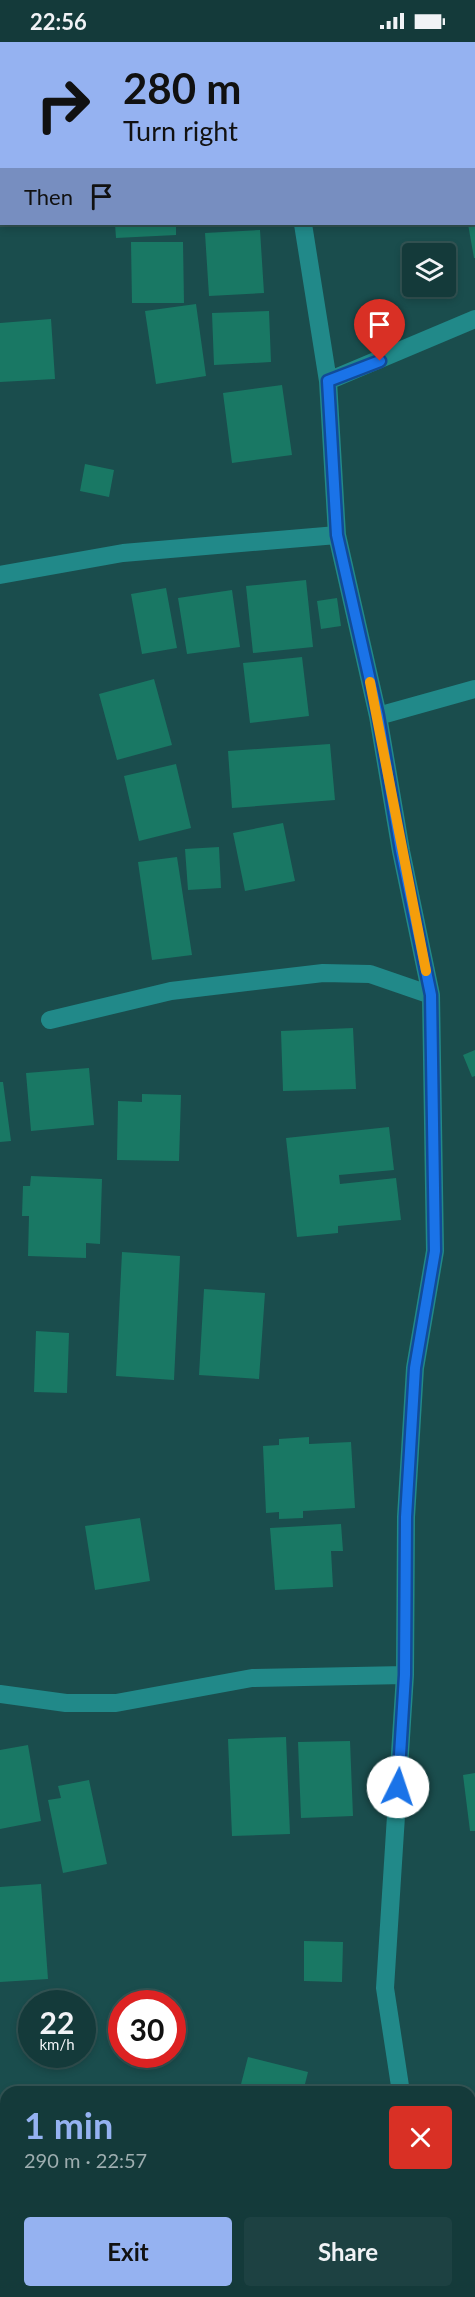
<!DOCTYPE html>
<html lang="en">
<head>
<meta charset="utf-8">
<style>
  :root { --surface:#143a3a; --page:#1d4142; --text:#f1f3f6; --muted:#9dadaf; --line:#335454; --accent:#95b2f1 }
  body { margin:0; font-family:Lato,sans-serif; background:var(--page); color:var(--text); height:100vh; display:flex; flex-direction:column; font-size:22px; white-space:nowrap }
  * { box-sizing:border-box; margin:0 }
  p { font-size:20px; color:var(--muted) }
  .icon { flex:none; width:33px; height:33px; fill:none; stroke:currentColor; stroke-width:2; stroke-linecap:round; stroke-linejoin:round }
  .map { position:relative; flex:1; overflow:hidden }
  .details { position:absolute; left:0px; top:2044px; width:476px; height:212px; display:flex; flex-direction:column; background:var(--surface); border-radius:18px 18px 0 0; box-shadow:0 3px 9px #0003,0 0 0 2px var(--line) }
  .details>* { flex:none }
  .banner { position:absolute; left:0px; top:0px; width:476px; height:183px; box-shadow:0 3px 9px #0003,0 0 0 2px var(--line); background:#95b2f1; color:#111; overflow:hidden }
  .buttons { position:absolute; left:402px; top:201px; display:grid; gap:12px }
  .buttons a { display:grid; place-items:center; width:54px; height:54px; border-radius:6px; background:var(--surface); box-shadow:0 3px 9px #0003,0 0 0 2px var(--line); font-size:30px }
  .speed { position:absolute; left:18px; top:1948px; display:flex; gap:12px; font-size:30px; font-weight:700; text-align:center }
  .speed>* { display:grid; place-content:center; width:78px; height:78px; border-radius:50%; background:var(--surface); box-shadow:0 3px 9px #0003,0 0 0 2px var(--line); line-height:1 }
  .speed small { font-size:15px; font-weight:400 }
  .speed .limit { border:9px solid #d22; background:#fff; color:#111 }
  .pin { position:absolute; display:grid; place-items:center; width:51px; height:51px; color:#fff; margin:-62px -26px; border-radius:50% 50% 50% 0; rotate:-45deg; box-shadow:0 0 6px #0007 }
  .pin .icon { rotate:45deg }
  .me { position:absolute; width:66px; margin:-33px; rotate:4deg; stroke-linejoin:round; filter:drop-shadow(0 0 4px #0008) }
  .turn { display:flex; align-items:center; gap:21px; height:126px; padding:0 24px; font-size:27px }
  .turn .icon { width:78px; height:78px; stroke-width:2.5 }
  .turn b { display:block; font-size:42px; line-height:51px }
  .then { display:flex; align-items:center; height:57px; padding:0 24px; background:#0003; gap:12px; font-size:22px }
  .round { display:grid; place-items:center; flex:none; width:63px; height:63px; border-radius:6px; background:var(--page) }
  .summary { display:flex; align-items:center; justify-content:space-between; height:102px; padding:0 24px }
  h1 { font-size:36px; font-weight:700; line-height:45px; color:var(--accent) }
  .primary-button { display:flex; gap:12px; margin-top:auto; padding:12px 24px }
  .primary-button a { flex:1; height:69px; border-radius:6px; background:var(--accent); color:#111; font-size:24px; font-weight:700; line-height:69px; text-align:center }
  .primary-button a+a { background:var(--page); color:var(--text) }
  .status { display:flex; justify-content:space-between; align-items:center; height:42px; padding:0 30px; background:var(--surface); direction:ltr }
  .status svg { height:16px; fill:currentColor }
  .map>svg:first-child { display:block }
  .building { fill:#197864 }
  .lines { fill:none; stroke-linecap:round; stroke-linejoin:round }
  .minor { stroke:#218989; stroke-width:18 }
  .route-casing { stroke:#114b97; stroke-width:15 }
  .route { stroke:#1a73e8; stroke-width:10 }
  .slow { stroke:#f59e0b; stroke-width:10 }
</style>
</head>
<body>
<div class="status"><b>22:56</b><svg viewBox="0 0 49 12"><path d="M0 12V9h3v3zM5 12V6h3v6zM10 12V3h3v9zM15 12V0h3v12zM26 1h20v11H26zM47 4h2v5h-2z"/></svg></div>
<div class="map">
<svg width="475" height="2255" viewBox="0 0 475 2255">
  <rect width="100%" height="100%" fill="#1a4d4d"/>
  <path class="building" d="M 115,182 L 176,182 L 176,193 L 116,196 Z
    M 468,182 L 475,182 L 475,216 L 474,216 Z
    M 260,188 L 264,251 L 209,254 L 205,191 Z
    M 131,200 L 183,200 L 184,261 L 132,261 Z
    M 196,262 L 206,334 L 156,342 L 145,269 Z
    M 269,269 L 271,320 L 214,323 L 212,271 Z
    M 51,277 L 55,337 L 0,340 L 0,281 Z
    M 282,343 L 292,413 L 232,421 L 223,351 Z
    M 85,422 L 114,428 L 109,455 L 80,449 Z
    M 306,538 L 313,605 L 253,611 L 246,544 Z
    M 166,546 L 177,606 L 142,612 L 131,552 Z
    M 232,548 L 240,605 L 187,612 L 178,556 Z
    M 337,556 L 341,584 L 321,587 L 317,559 Z
    M 302,615 L 309,674 L 250,681 L 243,621 Z
    M 154,637 L 172,703 L 117,718 L 99,652 Z
    M 330,702 L 335,758 L 232,766 L 228,709 Z
    M 176,722 L 191,786 L 139,799 L 124,734 Z
    M 283,781 L 295,839 L 245,849 L 233,791 Z
    M 219,805 L 221,846 L 188,848 L 185,807 Z
    M 177,815 L 192,913 L 152,918 L 138,820 Z
    M 353,986 L 356,1047 L 283,1049 L 281,989 Z
    M 475,1008 L 475,1034 L 472,1035 L 463,1013 Z
    M 89,1026 L 94,1083 L 31,1089 L 26,1031 Z
    M 0,1040 L 3,1040 L 11,1099 L 0,1100 Z
    M 142,1052 L 181,1053 L 179,1119 L 117,1118 L 118,1059 L 142,1060 Z
    M 389,1085 L 394,1128 L 339,1133 L 340,1142 L 396,1136 L 401,1178 L 338,1184 L 338,1191 L 297,1195 L 286,1096 Z
    M 31,1134 L 102,1137 L 100,1202 L 86,1201 L 86,1216 L 28,1214 L 29,1174 L 22,1174 L 23,1144 L 30,1144 Z
    M 122,1210 L 180,1214 L 174,1338 L 116,1334 Z
    M 204,1247 L 265,1251 L 259,1337 L 199,1333 Z
    M 36,1289 L 69,1291 L 67,1351 L 34,1350 Z
    M 309,1395 L 309,1402 L 351,1400 L 355,1466 L 303,1469 L 303,1476 L 279,1477 L 279,1470 L 266,1471 L 263,1404 L 279,1403 L 279,1397 Z
    M 140,1476 L 150,1539 L 95,1548 L 85,1484 Z
    M 341,1482 L 343,1509 L 331,1509 L 333,1545 L 275,1548 L 270,1486 Z
    M 286,1695 L 290,1792 L 232,1794 L 228,1697 Z
    M 350,1699 L 353,1774 L 301,1776 L 298,1700 Z
    M 28,1703 L 41,1779 L 0,1787 L 0,1708 Z
    M 475,1731 L 475,1789 L 470,1789 L 463,1733 Z
    M 89,1738 L 107,1822 L 63,1831 L 48,1758 L 61,1756 L 58,1744 Z
    M 41,1842 L 48,1937 L 0,1940 L 0,1845 Z
    M 304,1899 L 343,1900 L 342,1940 L 304,1939 Z
    M 248,2015 L 308,2030 L 303,2050 L 239,2050 Z
    M 83,2250 L 170,2250 L 169,2255 L 100,2255 Z
    M 195,2250 L 304,2250 L 303,2255 L 194,2255 Z"/>
  <g class="lines">
    <path class="minor" d="M 288,0 L 288,2
      M 303,182 L 328,339 L 337,493 L 378,674 L 401,809 L 431,953 L 435,1209 L 415,1326 L 406,1475 L 405,1633 L 385,1946 L 400,2044 L 399,2050
      M 328,339 L 475,277
      M 0,533 L 123,511 L 337,493
      M 378,674 L 475,647
      M 50,978 L 171,949 L 323,931 L 370,932 L 431,953
      M 0,1652 L 66,1661 L 116,1661 L 252,1636 L 405,1633
      M 356,2255 L 357,2250"/>
  </g>
  <g class="lines">
    <defs>
      <path id="route" d="M 380,319 L 328,339 L 337,493 L 378,674 L 401,809 L 431,953 L 435,1209 L 415,1326 L 406,1475 L 405,1633 L 398,1745"/>
    </defs>
    <use href="#route" class="route-casing"/>
    <use href="#route" class="route"/>
    <path class="slow" d="M 370,640 L 426,929"/>
  </g>
</svg>
<div class="buttons">
<a><svg class="icon" aria-label="layers" viewBox="0 0 24 24"><path d="M12 4l9 5-9 5-9-5zM3 14l9 5 9-5"/></svg></a>
</div>
<div class="speed"><div>22<small>km/h</small></div><div class="limit">30</div></div>
<div class="pin" style="left:380px;top:319px;background:#d93025"><svg class="icon" aria-label="arrive" viewBox="0 0 24 24"><path d="M6 21V4h12l-3 4 3 4H6"/></svg></div>
<svg class="me" style="left:398px;top:1745px" viewBox="-20 -20 40 40"><circle r="19" fill="#fff"/><path d="M0-13L10 11 0 6-10 11z" fill="#1a73e8"/></svg>
<div class="banner">
<div class="turn"><svg class="icon" aria-label="right" viewBox="0 0 24 24"><path d="M7 20v-9h11M14 6l5 5-5 5"/></svg><div><b>280 m</b>Turn right</div></div>
<div class="then">Then<svg class="icon" aria-label="arrive" viewBox="0 0 24 24"><path d="M6 21V4h12l-3 4 3 4H6"/></svg></div>
</div>
<section class="details">
<div class="summary"><div><h1>1 min</h1><p>290 m · 22:57</p></div><a class="round" style="background:#d93025;color:#fff"><svg class="icon" aria-label="close" viewBox="0 0 24 24"><path d="M6 6l12 12M18 6L6 18"/></svg></a></div>
<div class="primary-button"><a>Exit</a><a>Share</a></div>
</section>
</div>
</body>
</html>
